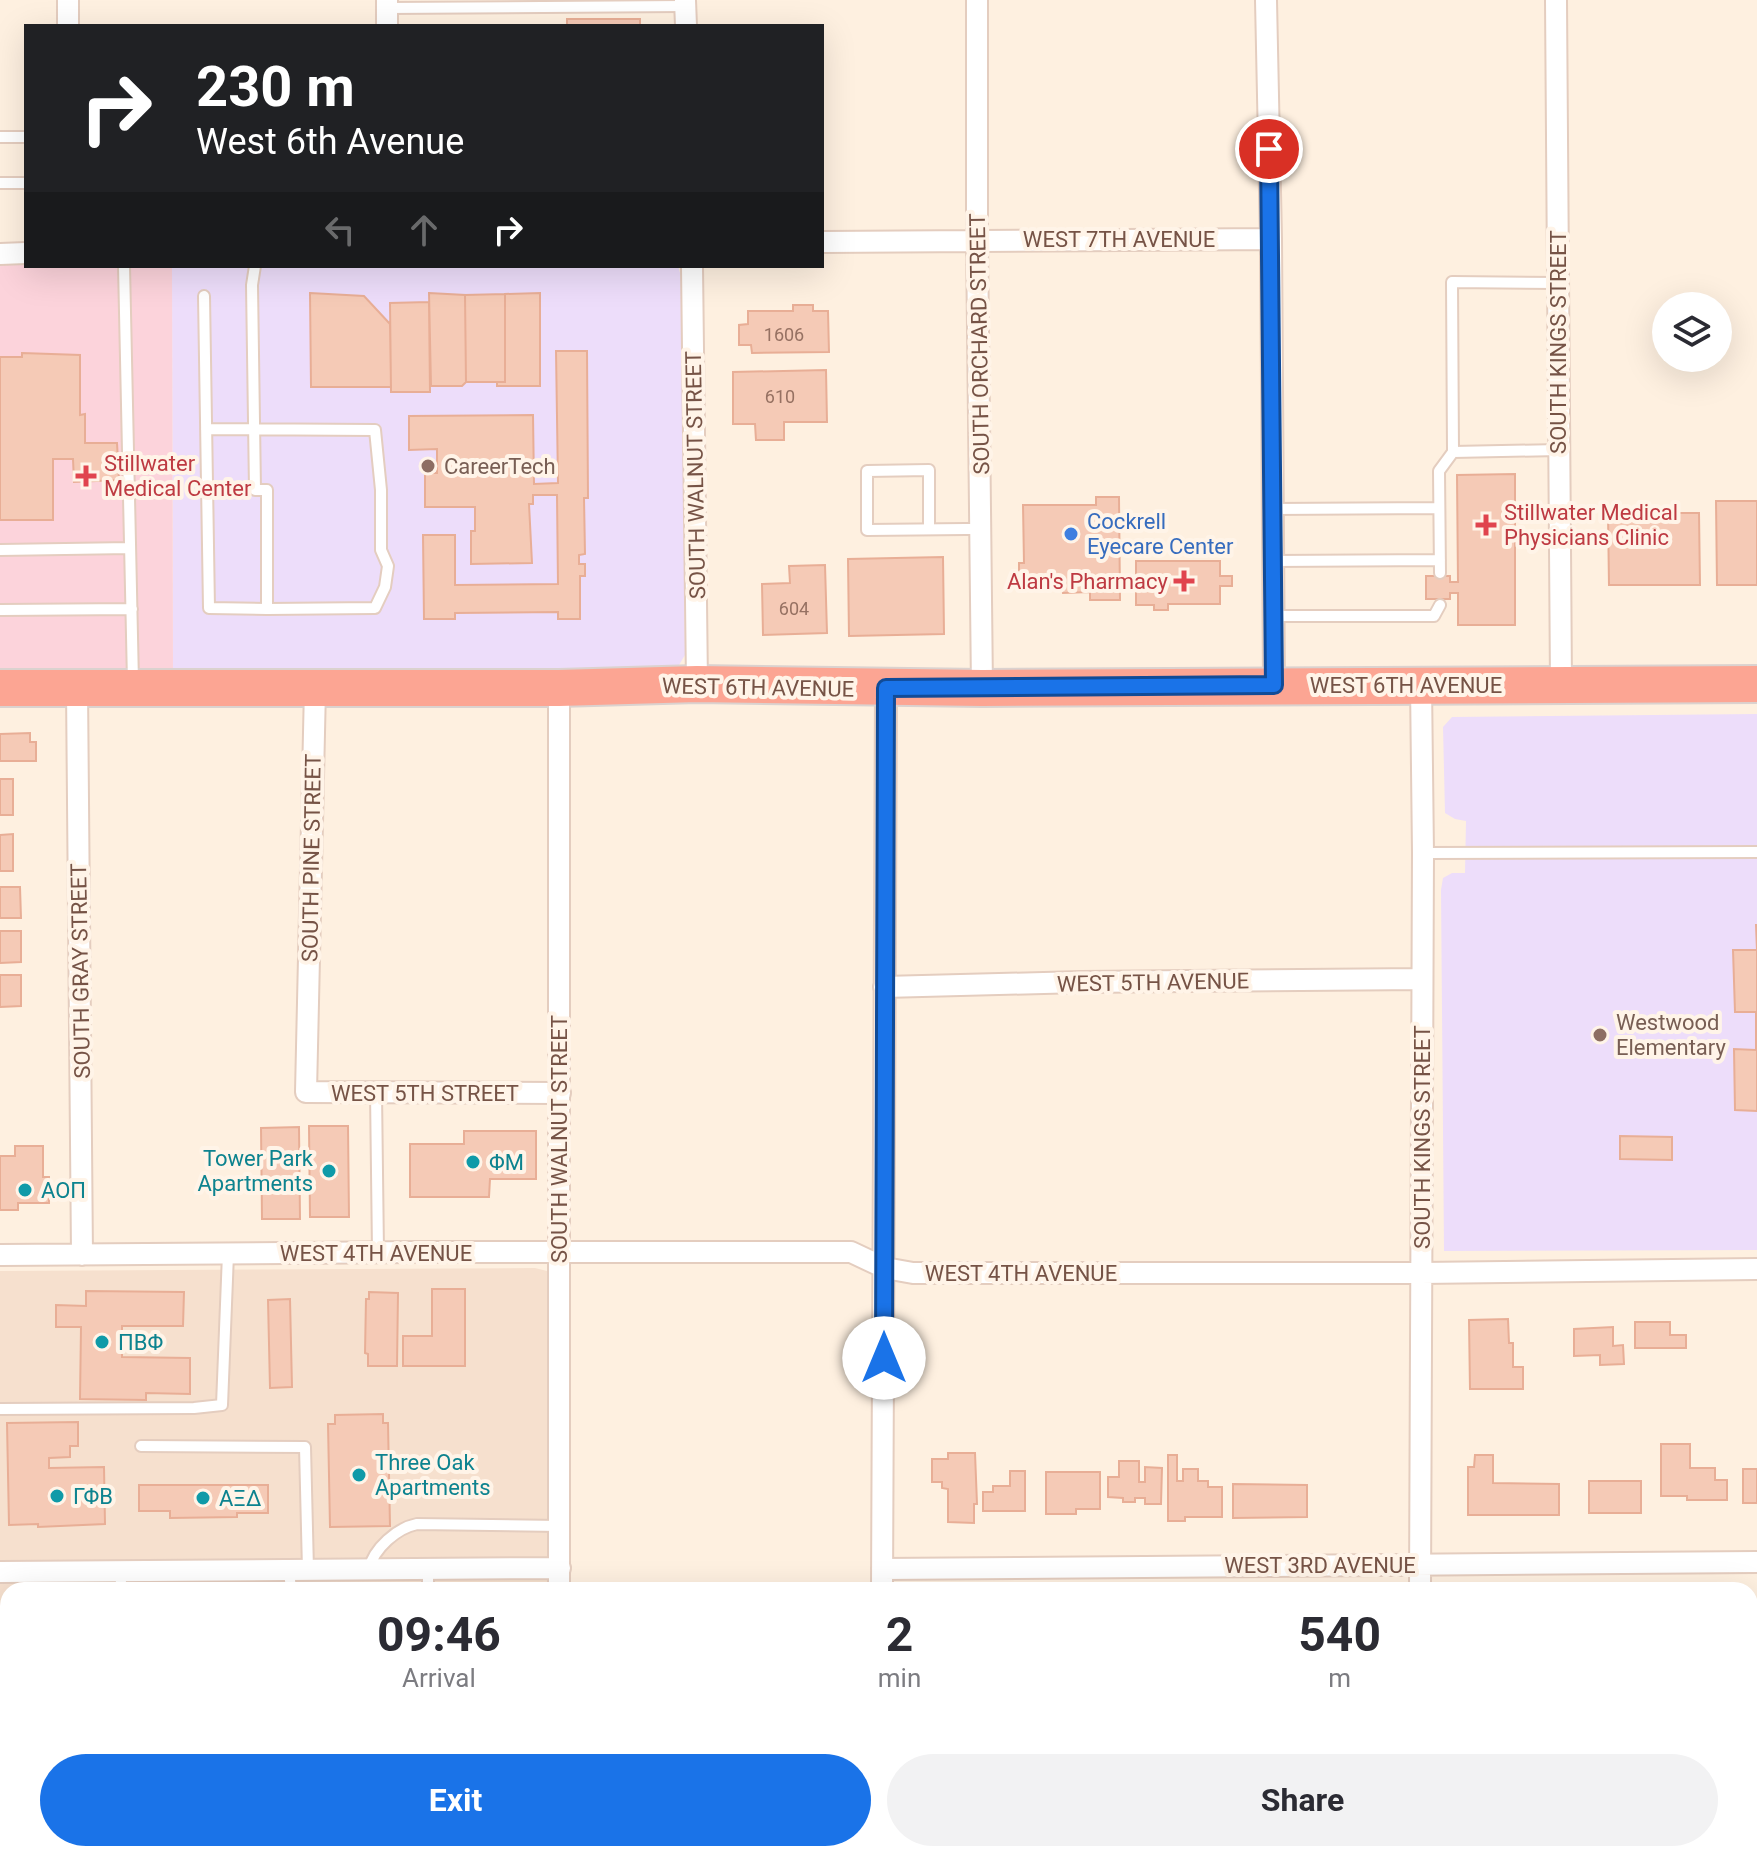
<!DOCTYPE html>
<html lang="en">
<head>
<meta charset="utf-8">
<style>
  :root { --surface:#fff; --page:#f2f2f3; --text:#2b2b33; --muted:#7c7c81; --accent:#1a73e8 }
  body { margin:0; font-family:Roboto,sans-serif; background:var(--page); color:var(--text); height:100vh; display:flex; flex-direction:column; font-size:30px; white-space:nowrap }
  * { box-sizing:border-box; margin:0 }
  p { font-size:26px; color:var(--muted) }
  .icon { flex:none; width:44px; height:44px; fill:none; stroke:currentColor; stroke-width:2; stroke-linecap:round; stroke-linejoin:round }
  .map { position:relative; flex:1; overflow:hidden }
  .sheet { position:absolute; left:0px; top:1582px; width:1758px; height:280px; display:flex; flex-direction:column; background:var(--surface); border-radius:24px 24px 0 0; box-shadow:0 8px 32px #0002 }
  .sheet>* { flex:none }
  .top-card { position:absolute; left:24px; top:24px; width:800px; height:244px; border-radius:0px; box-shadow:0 8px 32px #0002; background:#202124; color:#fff; overflow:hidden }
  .tools { position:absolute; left:1652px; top:292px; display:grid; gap:16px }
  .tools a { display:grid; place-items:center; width:80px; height:80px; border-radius:50%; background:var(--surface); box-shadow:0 8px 32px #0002; font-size:40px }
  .pin { position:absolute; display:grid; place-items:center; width:68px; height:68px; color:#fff; margin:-34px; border:4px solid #fff; border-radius:50%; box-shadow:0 2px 8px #0007 }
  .me { position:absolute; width:88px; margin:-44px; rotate:0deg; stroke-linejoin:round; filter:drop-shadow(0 0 6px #0008) }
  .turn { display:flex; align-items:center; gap:28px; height:168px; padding:0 40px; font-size:36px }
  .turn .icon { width:104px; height:104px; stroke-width:2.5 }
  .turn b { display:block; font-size:56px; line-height:68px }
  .lanes { display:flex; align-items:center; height:76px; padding:0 40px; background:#0003; justify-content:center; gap:40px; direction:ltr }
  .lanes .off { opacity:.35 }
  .eta { display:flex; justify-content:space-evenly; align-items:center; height:136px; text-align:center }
  .eta b { font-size:48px; font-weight:700; line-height:56px }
  .action { display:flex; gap:16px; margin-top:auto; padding:16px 40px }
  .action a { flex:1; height:92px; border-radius:48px; background:var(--accent); color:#fff; font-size:32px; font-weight:700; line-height:92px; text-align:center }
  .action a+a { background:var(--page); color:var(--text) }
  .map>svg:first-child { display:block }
  .residential { fill:#f6e0ce }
  .education { fill:#edddfa }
  .medical { fill:#fcd3db }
  .grass { fill:url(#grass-dots) }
  .building { fill:#f5cab6; stroke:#e8ae96; stroke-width:2 }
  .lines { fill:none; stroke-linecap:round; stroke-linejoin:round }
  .lane-casing { stroke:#e4cdbf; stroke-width:14 }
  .street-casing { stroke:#e4cdbf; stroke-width:24 }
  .secondary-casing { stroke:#eacdbb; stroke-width:32 }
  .highway-casing { stroke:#dbd2cf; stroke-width:40 }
  .lane { stroke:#fff; stroke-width:10 }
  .street { stroke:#fff; stroke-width:20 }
  .secondary { stroke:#fff; stroke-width:28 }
  .highway { stroke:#fca593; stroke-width:36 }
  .route-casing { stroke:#114b97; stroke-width:20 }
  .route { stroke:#1a73e8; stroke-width:14 }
  .education-dot { fill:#8d6e63; stroke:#fff4e8; stroke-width:3 }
  .health-dot { fill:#e0444e; stroke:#fff4e8; stroke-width:3 }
  .shop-dot { fill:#3f7fe0; stroke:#fff4e8; stroke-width:3 }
  .culture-dot { fill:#0f9aa8; stroke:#fff4e8; stroke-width:3 }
  .labels { text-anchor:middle; stroke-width:8; stroke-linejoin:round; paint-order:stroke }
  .number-label { font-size:18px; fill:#967162 }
  .street-label { font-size:22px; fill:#765346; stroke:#fff4e8 }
  .health-label { font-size:22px; fill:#be3a42; stroke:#fff4e8; text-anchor:start }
  .education-label { font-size:22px; fill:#785e54; stroke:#fff4e8; text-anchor:start }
  .shop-label { font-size:22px; fill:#366cbe; stroke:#fff4e8; text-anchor:start }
  .culture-label { font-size:22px; fill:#0d838f; stroke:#fff4e8; text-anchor:start }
</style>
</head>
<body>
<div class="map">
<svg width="1757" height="1862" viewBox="0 0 1757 1862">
  <defs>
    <pattern id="grass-dots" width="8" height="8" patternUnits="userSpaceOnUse" patternTransform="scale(2)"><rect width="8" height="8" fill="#d5ecbe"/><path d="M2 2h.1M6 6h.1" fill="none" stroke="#bacca5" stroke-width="1.8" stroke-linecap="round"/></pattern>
  </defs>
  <rect width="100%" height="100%" fill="#fef0e0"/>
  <path class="residential" d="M 535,1268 L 547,1271 L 552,1284 L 548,1590 L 8,1590 L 8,1854 L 546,1854 L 546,1862 L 0,1862 L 0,1271 Z"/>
  <path class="education" d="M 172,266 L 678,266 L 681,276 L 685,655 L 679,665 L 671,670 L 173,685 Z
    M 1757,714 L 1757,1250 L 1444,1251 L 1441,890 L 1443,878 L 1452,873 L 1465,873 L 1466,821 L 1455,819 L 1445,813 L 1443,727 L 1452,717 Z"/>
  <path class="medical" d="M 26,253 L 26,266 L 172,266 L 173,685 L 0,688 L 0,254 Z"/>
  <path class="grass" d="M 440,1583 L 534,1583 L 545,1590 L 432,1590 L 434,1584 Z
    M 430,1854 L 545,1854 L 545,1862 L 430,1862 Z"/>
  <path class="building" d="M 567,19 L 640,19 L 640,26 L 567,26 Z
    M 310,293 L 364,296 L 390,324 L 391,387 L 311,387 Z
    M 429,293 L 465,295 L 466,382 L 462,386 L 431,386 Z
    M 540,293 L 540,386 L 497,386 L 497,382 L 505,382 L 505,294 Z
    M 505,294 L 505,382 L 466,382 L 465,295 Z
    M 429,302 L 430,392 L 391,392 L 390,303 Z
    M 793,305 L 813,305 L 813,311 L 828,311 L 829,352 L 752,353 L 751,345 L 739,345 L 739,325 L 748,324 L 748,311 L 793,311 Z
    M 556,351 L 587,351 L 588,498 L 584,498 L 585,554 L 579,555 L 579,564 L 585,564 L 585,576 L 580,576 L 580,619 L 558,619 L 558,612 L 455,613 L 455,619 L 424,619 L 423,535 L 455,535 L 455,585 L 558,584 L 557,495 L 533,495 L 533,504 L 529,504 L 532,563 L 471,564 L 471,531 L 475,531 L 475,507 L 425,507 L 425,473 L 437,473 L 437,449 L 409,450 L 409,416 L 533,415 L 534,484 L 558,483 Z
    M 22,353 L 80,355 L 80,415 L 85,414 L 85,443 L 117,443 L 119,480 L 74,482 L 73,459 L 53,459 L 53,520 L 0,520 L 0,357 L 22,357 Z
    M 826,370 L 827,422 L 784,422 L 784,440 L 756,440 L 755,424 L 733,424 L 733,372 Z
    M 1515,474 L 1515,625 L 1458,625 L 1458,593 L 1450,593 L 1450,599 L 1426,599 L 1426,576 L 1450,576 L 1450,582 L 1458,582 L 1457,475 Z
    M 1096,497 L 1119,497 L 1120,600 L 1090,600 L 1090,592 L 1063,593 L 1062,587 L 1019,588 L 1019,563 L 1024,563 L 1023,505 L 1096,505 Z
    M 1716,501 L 1757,501 L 1757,585 L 1717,585 Z
    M 1608,513 L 1699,513 L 1700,585 L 1609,585 Z
    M 943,557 L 944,634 L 849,636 L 848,559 Z
    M 1136,561 L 1220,561 L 1220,576 L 1232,576 L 1232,586 L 1220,586 L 1220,604 L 1168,604 L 1168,610 L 1154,610 L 1154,605 L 1136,605 Z
    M 825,565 L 827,633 L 763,635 L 762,584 L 790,583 L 789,566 Z
    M 30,733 L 30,742 L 36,742 L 36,761 L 0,761 L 0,734 Z
    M 0,779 L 13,779 L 13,815 L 0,815 Z
    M 13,834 L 13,871 L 0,871 L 0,835 Z
    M 0,887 L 20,887 L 21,918 L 0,918 Z
    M 1756,925 L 1757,925 L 1757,1111 L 1735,1110 L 1734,1049 L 1756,1050 L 1756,1012 L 1735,1012 L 1733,950 L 1757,950 Z
    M 0,931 L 21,931 L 21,962 L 0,963 Z
    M 0,975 L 21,975 L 21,1006 L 0,1007 Z
    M 309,1126 L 348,1126 L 349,1217 L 310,1217 Z
    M 299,1127 L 300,1219 L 262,1219 L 261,1128 Z
    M 464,1131 L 536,1131 L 536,1179 L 490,1179 L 489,1197 L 410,1197 L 410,1144 L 464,1144 Z
    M 1620,1136 L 1672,1137 L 1672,1160 L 1620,1159 Z
    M 15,1146 L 43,1146 L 43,1177 L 49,1177 L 49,1203 L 18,1203 L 18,1210 L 0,1210 L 0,1156 L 15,1156 Z
    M 432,1289 L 465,1289 L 465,1366 L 403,1366 L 403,1336 L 432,1336 Z
    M 86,1291 L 184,1292 L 183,1326 L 122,1326 L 122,1357 L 190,1358 L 190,1394 L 146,1393 L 146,1400 L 80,1399 L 81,1327 L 56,1327 L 56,1305 L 86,1306 Z
    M 369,1292 L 398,1293 L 397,1366 L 368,1366 L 368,1354 L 365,1353 L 366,1299 L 369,1299 Z
    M 290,1299 L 292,1387 L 270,1388 L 268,1300 Z
    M 1508,1319 L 1509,1343 L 1513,1343 L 1513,1367 L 1523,1367 L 1523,1389 L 1470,1389 L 1469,1320 Z
    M 1635,1322 L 1670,1322 L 1670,1335 L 1686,1335 L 1686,1348 L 1635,1348 Z
    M 1613,1327 L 1613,1346 L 1623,1345 L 1624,1364 L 1600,1365 L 1600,1355 L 1574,1356 L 1574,1329 Z
    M 383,1414 L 383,1423 L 388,1423 L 390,1526 L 330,1527 L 328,1424 L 335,1424 L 335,1415 Z
    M 78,1422 L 78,1446 L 70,1446 L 70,1457 L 49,1458 L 49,1468 L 104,1467 L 105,1524 L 38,1527 L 38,1524 L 9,1525 L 7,1423 Z
    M 1661,1444 L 1690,1444 L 1690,1468 L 1715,1468 L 1715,1480 L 1727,1480 L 1727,1500 L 1687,1500 L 1687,1496 L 1661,1496 Z
    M 948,1453 L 975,1453 L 977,1504 L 974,1504 L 974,1523 L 948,1522 L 948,1489 L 942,1488 L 942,1482 L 932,1482 L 932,1459 L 948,1459 Z
    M 1168,1455 L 1177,1455 L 1177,1481 L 1183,1481 L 1183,1469 L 1198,1469 L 1198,1481 L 1208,1481 L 1208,1487 L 1222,1487 L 1222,1517 L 1185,1517 L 1185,1521 L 1168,1521 Z
    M 1475,1455 L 1493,1455 L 1493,1483 L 1559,1484 L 1559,1515 L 1468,1515 L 1468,1467 L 1474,1467 Z
    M 1119,1461 L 1139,1461 L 1139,1482 L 1145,1482 L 1145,1467 L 1162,1468 L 1161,1504 L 1145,1504 L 1145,1498 L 1135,1498 L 1135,1502 L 1123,1502 L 1123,1498 L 1108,1497 L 1108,1477 L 1119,1477 Z
    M 1743,1469 L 1757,1469 L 1757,1503 L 1743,1503 Z
    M 1010,1471 L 1025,1471 L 1025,1511 L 983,1511 L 983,1492 L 993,1492 L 993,1486 L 1010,1486 Z
    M 1046,1472 L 1100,1472 L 1100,1509 L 1076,1509 L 1076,1514 L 1046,1514 Z
    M 1589,1481 L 1641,1481 L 1641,1513 L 1589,1513 Z
    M 1233,1484 L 1307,1485 L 1307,1517 L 1233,1518 Z
    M 139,1485 L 268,1485 L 268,1513 L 237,1513 L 237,1517 L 170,1518 L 170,1511 L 139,1511 Z
    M 1750,1752 L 1752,1752 L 1751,1803 L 1750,1803 Z"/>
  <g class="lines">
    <defs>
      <path id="lane" d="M 387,8 L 685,6
        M 0,137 L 26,137
        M 0,183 L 26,183
        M 124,266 L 133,682
        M 1558,283 L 1452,282 L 1453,452 L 1559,450
        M 204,296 L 209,608 L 267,609 L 267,490 L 255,490 L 252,285 L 255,266
        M 206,429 L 375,430 L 381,490 L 381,550 L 388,566 L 385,587 L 375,608 L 267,609
        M 1273,509 L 1439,508
        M 929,529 L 929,470 L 867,471 L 867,530 L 966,529 L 981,529
        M 0,550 L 130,548
        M 1273,561 L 1440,560
        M 1440,573 L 1439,471 L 1453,452
        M 0,610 L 132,609
        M 1274,616 L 1434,616 L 1440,605
        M 1423,853 L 1757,852
        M 376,1092 L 378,1252
        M 0,1409 L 194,1408 L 222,1405 L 228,1254
        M 141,1446 L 305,1447 L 308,1570
        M 369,1569 C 374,1548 397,1528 417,1524 L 560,1526
        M 289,1570 L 291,1590
        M 120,1590 L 122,1571
        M 428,1590 L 428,1569"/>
      <path id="street" d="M 387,0 L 387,26
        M 685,0 L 686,26
        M 977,0 L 977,240 L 982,688
        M 1266,0 L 1271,239 L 1274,685
        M 1556,0 L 1561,684
        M 68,26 L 68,0
        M 822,242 L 1271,239
        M 0,254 L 26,253
        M 692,266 L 697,684
        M 77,688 L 82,1255
        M 315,688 L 306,1092 L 560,1093
        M 559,688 L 559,1590
        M 884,987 L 1081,982 L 1422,979
        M 0,1255 L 423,1252 L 851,1252 L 885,1268 L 913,1273 L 1421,1273 L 1757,1269
        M 882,1569 L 1757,1562
        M 0,1572 L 560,1568
        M 882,1590 L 886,688
        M 1420,1590 L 1423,853 L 1421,684
        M 896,1854 L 896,1862
        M 557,1862 L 557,1854"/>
      <path id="secondary" d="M 1750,1852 L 1757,1852
        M 943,1862 L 1631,1854"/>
      <path id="highway" d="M 0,688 L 559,688 L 697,684 L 982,688 L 1757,684"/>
    </defs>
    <use href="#lane" class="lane-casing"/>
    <use href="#street" class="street-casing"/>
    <use href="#secondary" class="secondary-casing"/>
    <use href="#highway" class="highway-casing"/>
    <use href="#lane" class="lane"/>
    <use href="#street" class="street"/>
    <use href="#secondary" class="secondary"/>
    <use href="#highway" class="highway"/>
  </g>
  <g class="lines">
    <defs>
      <path id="route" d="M 884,1358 L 886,688 L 1274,685 L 1269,149"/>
    </defs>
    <use href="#route" class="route-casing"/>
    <use href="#route" class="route"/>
  </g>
  <g class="education-dot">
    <circle cx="428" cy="466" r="8"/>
    <circle cx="1600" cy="1035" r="8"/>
  </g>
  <g class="health-dot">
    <path d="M82 464h8v8h8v8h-8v8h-8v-8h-8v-8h8z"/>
    <path d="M1482 513h8v8h8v8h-8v8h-8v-8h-8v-8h8z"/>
    <path d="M1180 569h8v8h8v8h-8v8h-8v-8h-8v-8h8z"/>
  </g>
  <circle class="shop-dot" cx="1071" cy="534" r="8"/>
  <g class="culture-dot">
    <circle cx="473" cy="1162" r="8"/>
    <circle cx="329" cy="1171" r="8"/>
    <circle cx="25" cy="1190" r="8"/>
    <circle cx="102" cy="1342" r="8"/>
    <circle cx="359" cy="1475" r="8"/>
    <circle cx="57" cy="1496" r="8"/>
    <circle cx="203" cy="1498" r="8"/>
  </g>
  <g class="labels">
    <g class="number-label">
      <text x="784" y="341">1606</text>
      <text x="780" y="403">610</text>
      <text x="794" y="615">604</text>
    </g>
    <g class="street-label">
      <text x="1119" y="247">WEST 7TH AVENUE</text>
      <text transform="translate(1558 342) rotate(-90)" y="8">SOUTH KINGS STREET</text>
      <text transform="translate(979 344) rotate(-91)" y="8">SOUTH ORCHARD STREET</text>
      <text transform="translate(695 475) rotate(-91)" y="8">SOUTH WALNUT STREET</text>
      <text x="1406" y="693">WEST 6TH AVENUE</text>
      <text transform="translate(758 687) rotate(1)" y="8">WEST 6TH AVENUE</text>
      <text transform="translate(311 858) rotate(-89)" y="8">SOUTH PINE STREET</text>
      <text transform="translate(80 971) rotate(-91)" y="8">SOUTH GRAY STREET</text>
      <text transform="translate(1153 982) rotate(-1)" y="8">WEST 5TH AVENUE</text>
      <text x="425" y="1101">WEST 5TH STREET</text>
      <text transform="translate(1422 1137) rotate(-90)" y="8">SOUTH KINGS STREET</text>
      <text transform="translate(559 1139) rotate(-90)" y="8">SOUTH WALNUT STREET</text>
      <text x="376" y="1261">WEST 4TH AVENUE</text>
      <text x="1021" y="1281">WEST 4TH AVENUE</text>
      <text x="1320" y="1573">WEST 3RD AVENUE</text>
    </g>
    <g class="health-label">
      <text x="104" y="471">Stillwater<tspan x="104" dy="25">Medical Center</tspan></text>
      <text x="1504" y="520">Stillwater Medical<tspan x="1504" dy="25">Physicians Clinic</tspan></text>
      <text x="1168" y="589" text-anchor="end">Alan's Pharmacy</text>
    </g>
    <g class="education-label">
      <text x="444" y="474">CareerTech</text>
      <text x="1616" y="1030">Westwood<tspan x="1616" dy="25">Elementary</tspan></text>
    </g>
    <g class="shop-label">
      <text x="1087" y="529">Cockrell<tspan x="1087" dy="25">Eyecare Center</tspan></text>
    </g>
    <g class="culture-label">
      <text x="313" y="1166" text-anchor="end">Tower Park<tspan x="313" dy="25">Apartments</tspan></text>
      <text x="489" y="1170">ΦΜ</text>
      <text x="41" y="1198">AOΠ</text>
      <text x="118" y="1350">ΠΒΦ</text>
      <text x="375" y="1470">Three Oak<tspan x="375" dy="25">Apartments</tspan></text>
      <text x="73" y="1504">ΓΦΒ</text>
      <text x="219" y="1506">ΑΞΔ</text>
    </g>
  </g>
</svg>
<div class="tools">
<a><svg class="icon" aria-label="layers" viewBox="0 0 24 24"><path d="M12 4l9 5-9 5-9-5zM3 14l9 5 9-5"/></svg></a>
</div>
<div class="pin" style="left:1269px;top:149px;background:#d93025"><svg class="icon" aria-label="arrive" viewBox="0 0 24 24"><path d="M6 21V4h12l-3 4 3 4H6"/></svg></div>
<svg class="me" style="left:884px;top:1358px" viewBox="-20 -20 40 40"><circle r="19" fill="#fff"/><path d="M0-13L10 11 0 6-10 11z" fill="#1a73e8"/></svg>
<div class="top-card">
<div class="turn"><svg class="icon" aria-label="right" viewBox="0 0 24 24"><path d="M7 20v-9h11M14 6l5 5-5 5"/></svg><div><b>230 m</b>West 6th Avenue</div></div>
<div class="lanes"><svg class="icon off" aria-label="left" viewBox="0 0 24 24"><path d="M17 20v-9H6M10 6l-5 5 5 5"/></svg><svg class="icon off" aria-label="ahead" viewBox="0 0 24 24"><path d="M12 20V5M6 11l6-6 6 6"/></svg><svg class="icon" aria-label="right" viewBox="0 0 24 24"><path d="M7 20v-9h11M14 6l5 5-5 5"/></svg></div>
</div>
<section class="sheet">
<div class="eta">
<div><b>09:46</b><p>Arrival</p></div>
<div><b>2</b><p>min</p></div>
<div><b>540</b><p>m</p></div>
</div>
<div class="action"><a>Exit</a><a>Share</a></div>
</section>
</div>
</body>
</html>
